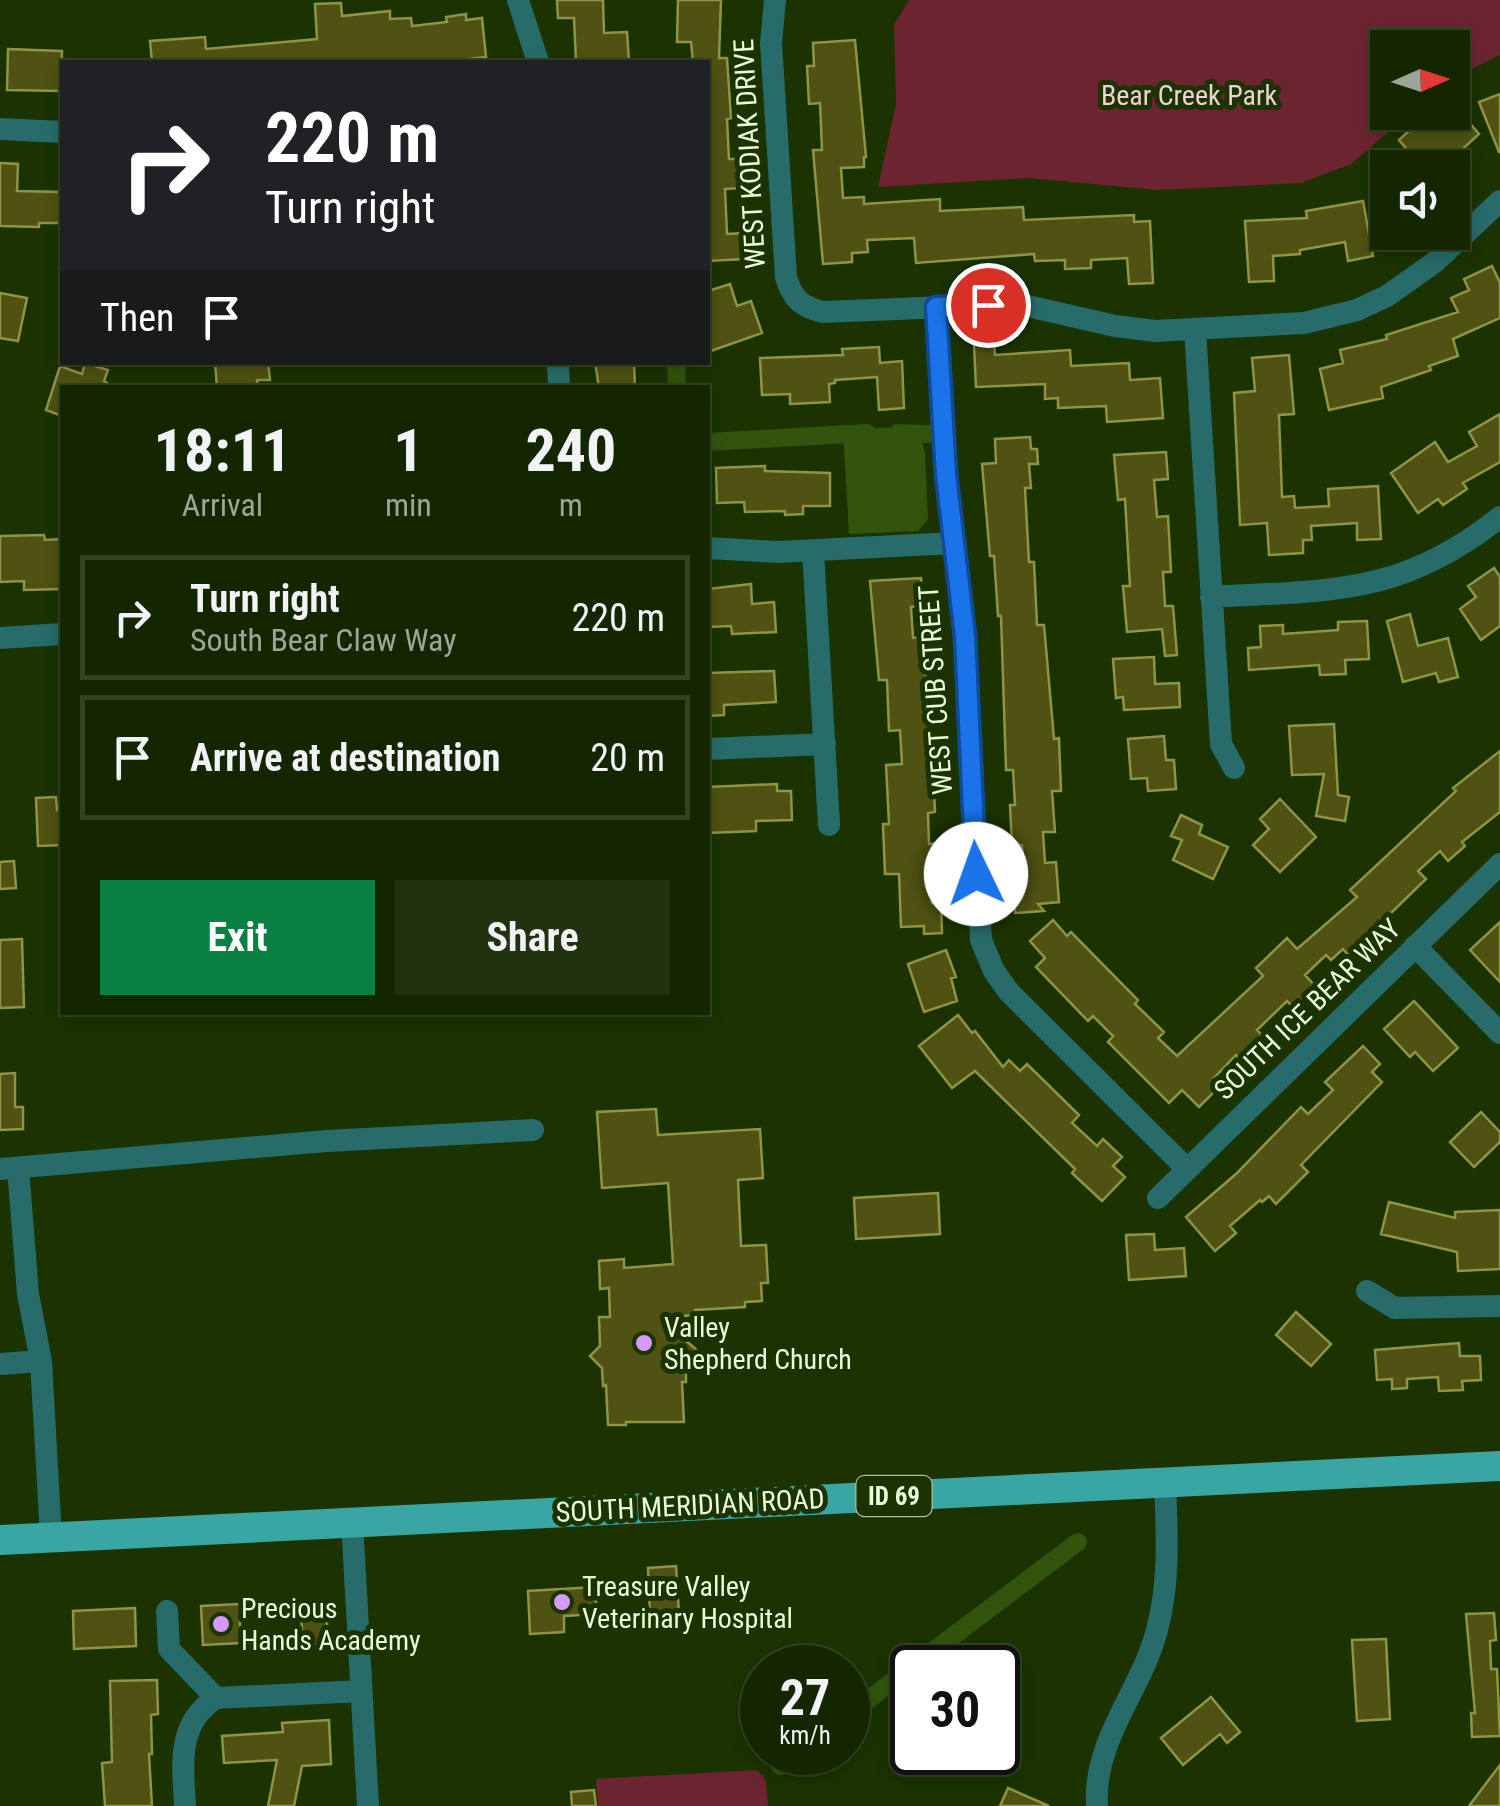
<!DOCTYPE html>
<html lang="en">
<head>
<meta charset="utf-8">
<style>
  :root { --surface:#142600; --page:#21320f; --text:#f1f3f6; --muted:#9da599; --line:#334322; --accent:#0b8043 }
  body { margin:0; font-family:"Roboto Condensed",sans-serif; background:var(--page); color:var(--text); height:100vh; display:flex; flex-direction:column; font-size:38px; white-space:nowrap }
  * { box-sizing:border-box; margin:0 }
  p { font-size:32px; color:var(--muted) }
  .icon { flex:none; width:55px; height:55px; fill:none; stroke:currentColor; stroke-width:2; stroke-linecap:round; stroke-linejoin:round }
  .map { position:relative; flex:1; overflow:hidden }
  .details { position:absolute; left:60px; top:385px; width:650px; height:630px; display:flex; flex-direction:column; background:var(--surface); border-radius:0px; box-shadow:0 5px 15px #0003,0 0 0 2px var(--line) }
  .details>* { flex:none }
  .guide { position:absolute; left:60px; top:60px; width:650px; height:305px; border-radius:0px; box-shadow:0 5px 15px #0003,0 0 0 2px var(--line); background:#202124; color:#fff; overflow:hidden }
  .needle { width:65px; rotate:87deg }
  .fabs { position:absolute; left:1370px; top:30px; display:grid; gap:20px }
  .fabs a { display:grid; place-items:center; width:100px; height:100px; border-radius:0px; background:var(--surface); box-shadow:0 5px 15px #0003,0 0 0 2px var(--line); font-size:50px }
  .speed { position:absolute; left:740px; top:1645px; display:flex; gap:20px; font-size:50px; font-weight:700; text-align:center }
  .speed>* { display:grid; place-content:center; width:130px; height:130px; border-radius:50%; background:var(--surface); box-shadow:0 5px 15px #0003,0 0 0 2px var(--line); line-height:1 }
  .speed small { font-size:25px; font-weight:400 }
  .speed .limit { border:5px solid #111; border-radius:15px; background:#fff; color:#111 }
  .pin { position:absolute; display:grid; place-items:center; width:85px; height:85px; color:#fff; margin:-42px; border:5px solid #fff; border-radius:50%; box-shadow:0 2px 10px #0007 }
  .me { position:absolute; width:110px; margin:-55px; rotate:357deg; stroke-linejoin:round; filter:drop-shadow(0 0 8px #0008) }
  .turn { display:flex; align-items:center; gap:35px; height:210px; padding:0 40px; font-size:45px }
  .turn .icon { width:130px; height:130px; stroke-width:2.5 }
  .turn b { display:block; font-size:70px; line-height:85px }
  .then { display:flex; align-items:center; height:95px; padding:0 40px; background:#0003; gap:20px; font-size:38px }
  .eta { display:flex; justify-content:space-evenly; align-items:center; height:170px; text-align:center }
  .eta b { font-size:60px; font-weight:700; line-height:70px }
  .primary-button { display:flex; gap:20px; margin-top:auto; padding:20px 40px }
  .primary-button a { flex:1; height:115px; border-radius:0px; background:var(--accent); color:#fff; font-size:40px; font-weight:700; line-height:115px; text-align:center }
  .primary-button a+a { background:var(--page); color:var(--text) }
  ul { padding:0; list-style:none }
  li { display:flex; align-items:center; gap:30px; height:125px; margin:0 20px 15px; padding:0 20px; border:5px solid var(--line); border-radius:0px }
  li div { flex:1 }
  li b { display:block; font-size:38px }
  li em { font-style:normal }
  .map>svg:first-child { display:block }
  .green { fill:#6c2431 }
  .water { fill:#32540d }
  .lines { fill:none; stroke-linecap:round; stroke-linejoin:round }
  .canal { stroke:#32540d; stroke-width:18 }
  .building { fill:#4f5212; stroke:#8f9543; stroke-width:2.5 }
  .minor { stroke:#276c6a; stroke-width:22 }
  .major { stroke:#3aa6a3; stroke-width:30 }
  .route-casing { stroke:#114b97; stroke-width:25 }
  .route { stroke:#1a73e8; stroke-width:18 }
  .poi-dot { fill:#d69bf9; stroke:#1a3300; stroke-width:4 }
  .labels { text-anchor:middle; stroke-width:10; stroke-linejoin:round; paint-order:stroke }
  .shield { fill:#1a3300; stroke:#aac098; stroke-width:2.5 }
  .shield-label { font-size:25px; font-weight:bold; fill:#e8fdd9 }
  .park-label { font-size:28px; fill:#efd2d4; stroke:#1a3300 }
  .street-label { font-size:28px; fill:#e8fdd9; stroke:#1a3300 }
  .poi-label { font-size:28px; fill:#e8fdd9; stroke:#1a3300; text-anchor:start }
</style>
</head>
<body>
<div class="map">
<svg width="1500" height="1806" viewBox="0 0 1500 1806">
  <rect width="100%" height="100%" fill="#1a3300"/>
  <path class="green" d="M 909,0 L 1500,0 L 1500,55 L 1453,78 L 1452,48 L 1388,48 L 1388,112 L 1411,113 L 1351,164 L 1301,183 L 1157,190 L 1028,178 L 878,187 L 896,104 L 894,25 Z
    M 757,1770 L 766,1780 L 768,1806 L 598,1806 L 596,1779 Z"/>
  <path class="water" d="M 919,426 L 925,454 L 928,519 L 918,531 L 849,534 L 843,430 Z"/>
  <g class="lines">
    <path class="canal" d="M 676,362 L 677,388
      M 898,433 L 929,434
      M 708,442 L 867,433
      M 848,1715 L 1078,1542
      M 780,1766 L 797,1752"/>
  </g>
  <path class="building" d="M 557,0 L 603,0 L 604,33 L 627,32 L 629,62 L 576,62 L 574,18 L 558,18 Z
    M 678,0 L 721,0 L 719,58 L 727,58 L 731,118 L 727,119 L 729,159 L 739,159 L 740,188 L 725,189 L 727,234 L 743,233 L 744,259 L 708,261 L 708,62 L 693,62 L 691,42 L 677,42 Z
    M 341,3 L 342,16 L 390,11 L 390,19 L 411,18 L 412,26 L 447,22 L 446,17 L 466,14 L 466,20 L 482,18 L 486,57 L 442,62 L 152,62 L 150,41 L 205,37 L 206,49 L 317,39 L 315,4 Z
    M 855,40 L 866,157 L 864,157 L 864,167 L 841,168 L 843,198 L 864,197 L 864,204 L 940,199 L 940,211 L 1023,207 L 1024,220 L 1134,215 L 1134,222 L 1150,221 L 1153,283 L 1129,284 L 1127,258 L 1091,260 L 1091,268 L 1065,269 L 1065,260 L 1035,261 L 1034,254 L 916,263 L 914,238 L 867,240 L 868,252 L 852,253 L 852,262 L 823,264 L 813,150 L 822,150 L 820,103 L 809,104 L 807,66 L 814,66 L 813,43 Z
    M 8,49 L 62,51 L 61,91 L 7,90 Z
    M 1500,94 L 1500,152 L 1499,152 L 1479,102 Z
    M 1429,112 L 1460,112 L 1479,134 L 1442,168 L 1423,168 L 1399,140 Z
    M 0,163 L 18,164 L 17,191 L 62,192 L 62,223 L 39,223 L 39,227 L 0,226 Z
    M 1363,201 L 1373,256 L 1348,261 L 1345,242 L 1300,250 L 1300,254 L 1273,256 L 1274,281 L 1249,282 L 1245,221 L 1307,218 L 1306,211 Z
    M 1492,266 L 1500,283 L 1500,318 L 1453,339 L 1458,356 L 1429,366 L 1431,370 L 1381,387 L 1383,398 L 1329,410 L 1320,369 L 1343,363 L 1340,350 L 1387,339 L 1386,335 L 1458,312 L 1451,298 L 1469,290 L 1464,279 Z
    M 730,284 L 737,306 L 751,301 L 762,333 L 708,352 L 708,291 Z
    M 0,293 L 27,298 L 18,341 L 0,338 Z
    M 994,344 L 995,355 L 1070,350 L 1071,366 L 1129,363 L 1130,380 L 1160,378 L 1163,418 L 1107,422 L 1106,406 L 1058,408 L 1058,398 L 1045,399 L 1045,384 L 976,387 L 974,345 Z
    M 879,347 L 880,363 L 902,361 L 904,408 L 879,410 L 877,377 L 835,380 L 835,383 L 829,384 L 830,402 L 790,404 L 790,394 L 762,395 L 760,358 L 843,355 L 842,349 Z
    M 1289,355 L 1294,414 L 1279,415 L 1282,497 L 1294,496 L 1295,508 L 1329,506 L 1328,489 L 1378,486 L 1381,539 L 1357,540 L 1357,523 L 1311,526 L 1312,540 L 1303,540 L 1303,553 L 1269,555 L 1267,523 L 1240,525 L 1234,393 L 1255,391 L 1252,358 Z
    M 215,362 L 268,362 L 270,380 L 257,380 L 258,388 L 217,388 Z
    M 595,362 L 634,362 L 635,388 L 599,388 Z
    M 85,363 L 108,370 L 104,381 L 115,388 L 62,388 L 62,416 L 46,410 L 60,366 L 82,374 Z
    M 1500,414 L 1500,462 L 1463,483 L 1467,489 L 1443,505 L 1438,499 L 1418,513 L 1391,473 L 1435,442 L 1448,462 L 1477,446 L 1469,432 Z
    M 1030,437 L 1031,449 L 1037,449 L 1038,464 L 1029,464 L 1031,488 L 1025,488 L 1029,562 L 1034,562 L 1037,625 L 1044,625 L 1054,739 L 1059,738 L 1061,791 L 1052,791 L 1055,832 L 1043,832 L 1045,863 L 1056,862 L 1059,902 L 1038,904 L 1044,911 L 1015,913 L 1013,884 L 1025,883 L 1022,845 L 1012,845 L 1010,805 L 1015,805 L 1013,770 L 1006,770 L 1001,616 L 998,616 L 994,556 L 990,556 L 982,464 L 996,463 L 995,439 Z
    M 1166,452 L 1168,479 L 1154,480 L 1157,517 L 1168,516 L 1171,572 L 1163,572 L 1165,606 L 1173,606 L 1177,655 L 1165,656 L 1162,629 L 1127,632 L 1123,586 L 1130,586 L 1125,499 L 1118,500 L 1114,455 Z
    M 765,466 L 765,471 L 830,473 L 830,506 L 803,506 L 803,514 L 785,515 L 785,511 L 745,512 L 744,502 L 717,503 L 716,468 Z
    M 44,535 L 45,540 L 62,539 L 62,589 L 24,590 L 24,581 L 0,582 L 0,536 Z
    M 1494,568 L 1500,577 L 1500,626 L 1481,640 L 1460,609 L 1476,597 L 1468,586 Z
    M 921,578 L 923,606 L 911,607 L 913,638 L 923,637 L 927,697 L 930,696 L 935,812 L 928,813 L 929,844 L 937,843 L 938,872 L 930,872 L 932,903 L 941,902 L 942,933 L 924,934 L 924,926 L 901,927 L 899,874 L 885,874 L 883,824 L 889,824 L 886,765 L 902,764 L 900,730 L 889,731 L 887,680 L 879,680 L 870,581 Z
    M 751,584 L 752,604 L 774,602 L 776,632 L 732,634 L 731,626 L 708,627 L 708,589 Z
    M 1410,614 L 1418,646 L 1448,638 L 1458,677 L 1439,682 L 1436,673 L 1403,682 L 1387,621 Z
    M 1367,621 L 1369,659 L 1345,660 L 1346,674 L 1320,675 L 1319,665 L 1249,670 L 1248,648 L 1261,647 L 1260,626 L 1283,625 L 1283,634 L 1338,630 L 1338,622 Z
    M 1154,657 L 1155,684 L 1179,683 L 1180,707 L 1124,710 L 1123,697 L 1116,698 L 1113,659 Z
    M 774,671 L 776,702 L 724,705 L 724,715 L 708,716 L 708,673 Z
    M 1334,724 L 1338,795 L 1349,797 L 1345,821 L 1316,816 L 1324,774 L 1292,775 L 1289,726 Z
    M 1164,736 L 1166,760 L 1174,760 L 1176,789 L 1148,791 L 1147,778 L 1131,779 L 1128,739 Z
    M 1500,751 L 1500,812 L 1462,842 L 1465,846 L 1448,861 L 1440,851 L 1418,871 L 1426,879 L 1348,955 L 1343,949 L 1331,960 L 1326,955 L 1305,975 L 1315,986 L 1293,1007 L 1287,1001 L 1257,1030 L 1265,1038 L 1242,1061 L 1236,1055 L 1214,1078 L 1221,1085 L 1199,1107 L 1182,1090 L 1169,1103 L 1108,1042 L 1113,1036 L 1093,1016 L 1088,1021 L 1036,967 L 1045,958 L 1030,941 L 1053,920 L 1067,936 L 1071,932 L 1138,1000 L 1135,1004 L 1164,1032 L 1158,1038 L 1177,1056 L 1263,976 L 1256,968 L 1287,938 L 1297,949 L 1357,897 L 1350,890 L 1456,791 L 1453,788 Z
    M 777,784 L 777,791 L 791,791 L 792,820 L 756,821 L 756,831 L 708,833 L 708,787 Z
    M 56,797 L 57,810 L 62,810 L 62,845 L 38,846 L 36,798 Z
    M 1280,799 L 1316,837 L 1280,872 L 1253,845 L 1269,829 L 1260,819 Z
    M 1181,815 L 1202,825 L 1199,834 L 1228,847 L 1213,879 L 1173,860 L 1182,840 L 1171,836 Z
    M 14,861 L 16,888 L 0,889 L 0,862 Z
    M 1500,922 L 1500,982 L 1470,950 Z
    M 22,939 L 24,1007 L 0,1008 L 0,940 Z
    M 946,950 L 956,977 L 951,978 L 957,1001 L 924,1012 L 908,964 Z
    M 1414,1001 L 1458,1048 L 1433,1071 L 1415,1052 L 1410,1057 L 1384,1029 Z
    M 958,1015 L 972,1033 L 975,1031 L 1003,1067 L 1009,1060 L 1020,1071 L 1027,1064 L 1079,1115 L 1072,1123 L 1097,1146 L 1103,1139 L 1122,1157 L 1113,1166 L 1125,1177 L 1102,1201 L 1072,1173 L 1075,1169 L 975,1071 L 952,1088 L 919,1046 Z
    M 1363,1046 L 1380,1064 L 1372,1072 L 1382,1082 L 1301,1165 L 1308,1172 L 1276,1204 L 1269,1196 L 1262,1202 L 1260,1200 L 1230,1226 L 1236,1233 L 1215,1251 L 1186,1217 L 1236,1174 L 1301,1107 L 1308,1114 L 1333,1090 L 1325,1082 Z
    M 15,1073 L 15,1107 L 23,1107 L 23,1129 L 0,1130 L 0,1074 Z
    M 656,1109 L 658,1135 L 760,1129 L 763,1178 L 738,1180 L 741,1246 L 766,1245 L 768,1283 L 761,1283 L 762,1301 L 745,1302 L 745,1307 L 695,1310 L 695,1315 L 683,1316 L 684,1339 L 698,1351 L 686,1365 L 686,1382 L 682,1382 L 684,1422 L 626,1422 L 626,1425 L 608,1425 L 606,1385 L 603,1386 L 602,1368 L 590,1356 L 600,1346 L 599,1317 L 610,1317 L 609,1288 L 600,1289 L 599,1261 L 624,1259 L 624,1268 L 673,1264 L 668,1183 L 602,1188 L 597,1112 Z
    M 1481,1112 L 1500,1132 L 1500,1142 L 1474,1167 L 1450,1142 Z
    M 938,1193 L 940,1234 L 856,1239 L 854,1198 Z
    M 1389,1202 L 1455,1218 L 1455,1212 L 1500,1210 L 1500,1269 L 1458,1271 L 1457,1252 L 1381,1234 Z
    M 1154,1234 L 1155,1250 L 1184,1248 L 1186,1276 L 1129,1280 L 1126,1235 Z
    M 1296,1312 L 1331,1344 L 1311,1366 L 1276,1335 Z
    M 1459,1343 L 1460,1356 L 1480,1356 L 1481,1380 L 1462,1381 L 1463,1390 L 1439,1391 L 1438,1377 L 1407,1379 L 1407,1388 L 1392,1389 L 1392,1379 L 1377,1380 L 1375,1350 Z
    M 676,1566 L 679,1614 L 650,1615 L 648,1568 Z
    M 595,1587 L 597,1614 L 564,1616 L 564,1632 L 530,1634 L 528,1591 Z
    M 326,1601 L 328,1644 L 303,1645 L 300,1602 Z
    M 239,1604 L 241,1643 L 203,1645 L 201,1606 Z
    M 135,1608 L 136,1646 L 74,1649 L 73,1611 Z
    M 1494,1613 L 1496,1640 L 1490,1641 L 1491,1669 L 1497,1669 L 1500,1736 L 1472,1737 L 1471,1713 L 1475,1713 L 1466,1614 Z
    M 1386,1639 L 1390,1719 L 1357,1721 L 1352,1640 Z
    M 157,1680 L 158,1714 L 151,1715 L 152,1754 L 149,1754 L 152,1806 L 105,1806 L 102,1763 L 112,1762 L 110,1681 Z
    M 1211,1697 L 1240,1732 L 1227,1743 L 1220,1734 L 1183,1765 L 1161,1738 Z
    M 329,1720 L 331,1764 L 302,1766 L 294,1806 L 268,1806 L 277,1760 L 224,1763 L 222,1736 L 283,1732 L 282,1723 Z
    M 1500,1765 L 1500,1806 L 1469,1806 Z
    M 1008,1788 L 1049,1806 L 1000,1806 Z
    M 594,1790 L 596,1806 L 572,1806 L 571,1792 Z"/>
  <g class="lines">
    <path class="minor" d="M 518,0 L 538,62
      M 775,0 L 771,43 L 786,277 C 792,298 801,307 823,312 L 1019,304 L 1115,326 L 1155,331 L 1304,323 L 1357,310 L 1387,296 L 1435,262 L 1500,201
      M 0,129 L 62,132
      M 937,307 L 946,474 L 965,636 L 981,940 L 994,971 L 1009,992 L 1186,1168
      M 1195,330 L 1221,744 L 1234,768
      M 558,362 L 559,388
      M 708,548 L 778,552 L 954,543
      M 813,551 L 829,825
      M 1211,597 C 1331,590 1401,596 1500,517
      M 0,638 L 62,634
      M 708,749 L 825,744
      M 1415,946 L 1500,1033
      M 18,1168 L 28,1294 L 41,1361 L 51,1537
      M 0,1169 L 327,1141 L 533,1130
      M 1158,1198 L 1500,864
      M 1367,1291 L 1395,1308 L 1500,1306
      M 0,1364 L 41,1361
      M 352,1521 L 368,1806
      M 167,1611 L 169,1649 L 216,1698
      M 185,1806 C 183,1765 176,1724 216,1698 L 361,1691
      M 1097,1806 C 1093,1739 1141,1692 1157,1630 C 1170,1581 1167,1533 1165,1483"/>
    <path class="major" d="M 0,1540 L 1500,1466"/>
  </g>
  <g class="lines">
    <defs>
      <path id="route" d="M 976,874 L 965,636 L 946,474 L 936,307 L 988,305"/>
    </defs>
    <use href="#route" class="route-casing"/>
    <use href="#route" class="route"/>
  </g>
  <g class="poi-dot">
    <circle cx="644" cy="1343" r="10"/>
    <circle cx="562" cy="1602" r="10"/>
    <circle cx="221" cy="1624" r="10"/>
  </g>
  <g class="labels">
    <rect class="shield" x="856.5" y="1476" width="75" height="40" rx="8"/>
    <g class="shield-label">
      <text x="894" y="1505">ID 69</text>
    </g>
    <g class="park-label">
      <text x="1189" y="105">Bear Creek Park</text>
    </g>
    <g class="street-label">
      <text transform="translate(749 154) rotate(-93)" y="10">WEST KODIAK DRIVE</text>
      <text transform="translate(935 690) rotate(-94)" y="10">WEST CUB STREET</text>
      <text transform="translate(1307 1009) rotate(-44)" y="10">SOUTH ICE BEAR WAY</text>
      <text transform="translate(690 1505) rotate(-3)" y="10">SOUTH MERIDIAN ROAD</text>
    </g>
    <g class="poi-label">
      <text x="664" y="1337">Valley<tspan x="664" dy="32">Shepherd Church</tspan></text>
      <text x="582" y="1596">Treasure Valley<tspan x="582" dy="32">Veterinary Hospital</tspan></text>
      <text x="241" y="1618">Precious<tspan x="241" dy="32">Hands Academy</tspan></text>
    </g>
  </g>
</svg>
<div class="fabs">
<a><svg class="needle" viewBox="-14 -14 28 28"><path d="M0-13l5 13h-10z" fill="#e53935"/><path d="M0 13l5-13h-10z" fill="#9da599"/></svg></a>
<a><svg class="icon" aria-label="sound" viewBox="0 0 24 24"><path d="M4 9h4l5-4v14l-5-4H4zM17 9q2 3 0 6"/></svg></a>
</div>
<div class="speed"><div>27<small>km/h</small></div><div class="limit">30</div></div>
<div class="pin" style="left:988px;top:305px;background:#d93025"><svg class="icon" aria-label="arrive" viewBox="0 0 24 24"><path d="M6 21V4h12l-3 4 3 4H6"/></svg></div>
<svg class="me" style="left:976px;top:874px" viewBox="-20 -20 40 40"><circle r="19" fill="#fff"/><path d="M0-13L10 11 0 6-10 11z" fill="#1a73e8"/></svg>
<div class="guide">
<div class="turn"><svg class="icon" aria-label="right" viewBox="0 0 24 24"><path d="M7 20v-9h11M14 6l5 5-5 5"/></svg><div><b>220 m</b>Turn right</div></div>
<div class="then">Then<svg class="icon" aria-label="arrive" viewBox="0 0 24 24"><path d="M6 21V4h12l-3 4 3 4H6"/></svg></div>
</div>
<section class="details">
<div class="eta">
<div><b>18:11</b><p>Arrival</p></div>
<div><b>1</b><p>min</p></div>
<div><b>240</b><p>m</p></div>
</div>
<ul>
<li><svg class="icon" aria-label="right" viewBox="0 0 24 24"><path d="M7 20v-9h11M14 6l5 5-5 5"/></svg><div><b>Turn right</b><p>South Bear Claw Way</p></div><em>220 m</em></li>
<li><svg class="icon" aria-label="arrive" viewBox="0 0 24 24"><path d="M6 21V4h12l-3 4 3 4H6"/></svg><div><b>Arrive at destination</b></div><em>20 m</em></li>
</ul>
<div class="primary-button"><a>Exit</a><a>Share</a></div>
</section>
</div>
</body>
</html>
